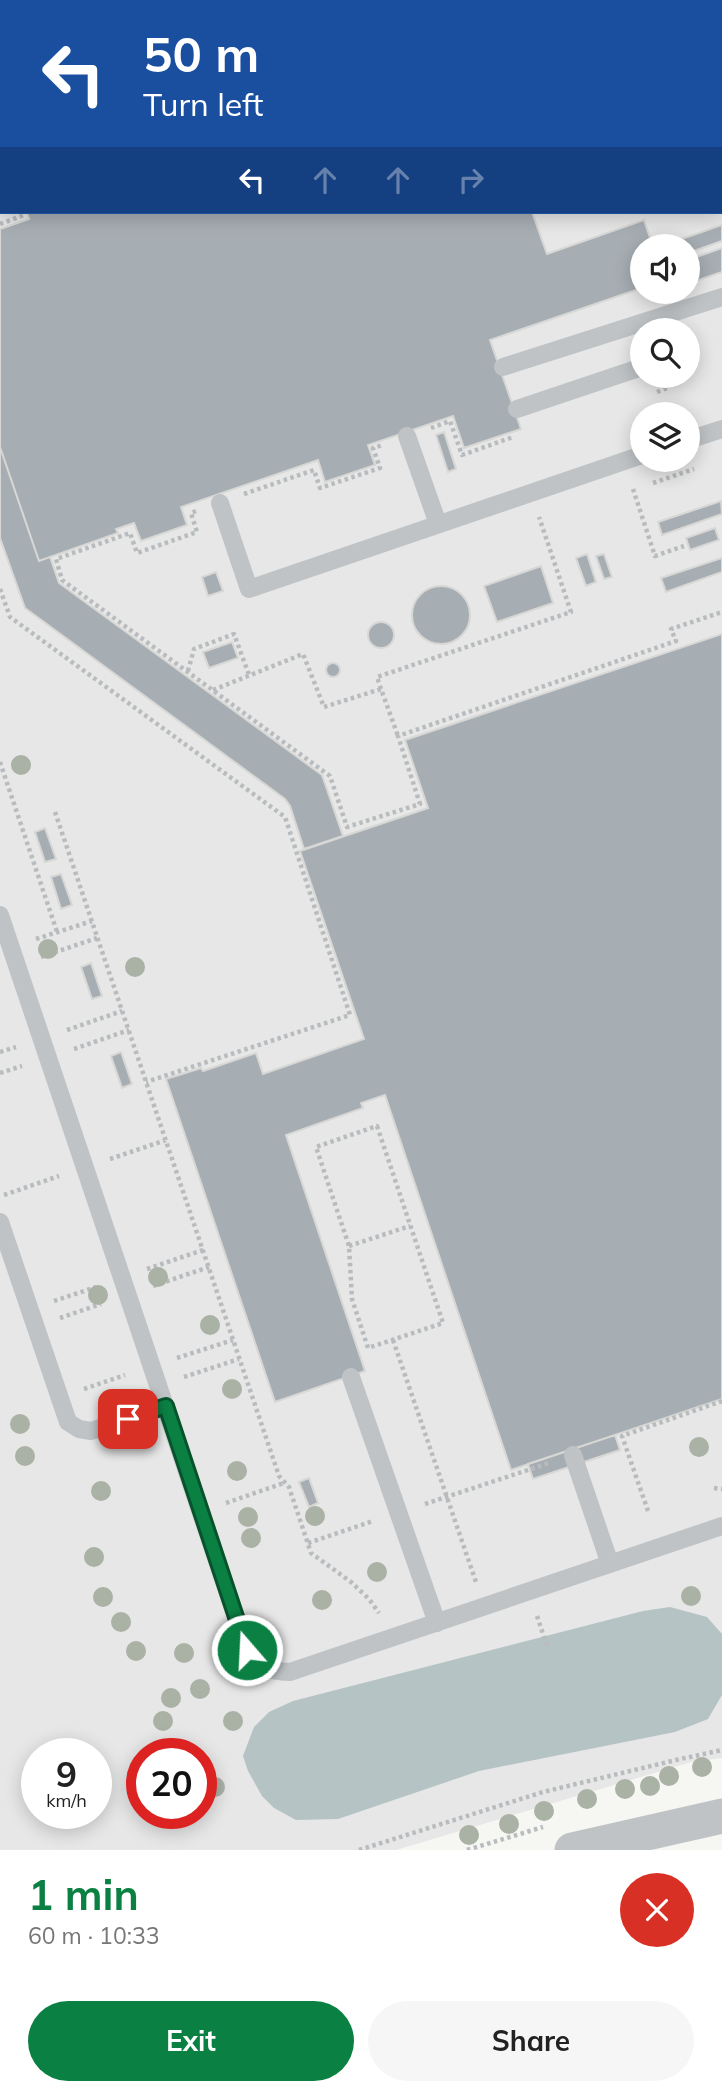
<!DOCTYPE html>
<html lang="en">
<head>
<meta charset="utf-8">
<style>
  :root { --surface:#fff; --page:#f6f6f6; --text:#222; --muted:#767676; --accent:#0b8043 }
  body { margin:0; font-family:Mulish,sans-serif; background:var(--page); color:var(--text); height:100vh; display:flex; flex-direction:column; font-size:26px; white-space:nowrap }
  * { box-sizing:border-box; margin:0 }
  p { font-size:23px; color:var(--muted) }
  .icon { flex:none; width:38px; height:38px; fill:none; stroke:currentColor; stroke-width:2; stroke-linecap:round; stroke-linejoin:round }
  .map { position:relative; height:1850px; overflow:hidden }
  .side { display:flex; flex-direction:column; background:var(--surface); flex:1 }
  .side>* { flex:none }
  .top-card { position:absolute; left:0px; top:0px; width:723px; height:214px; box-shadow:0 4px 18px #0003; background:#1a4fa0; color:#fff; overflow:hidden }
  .buttons { position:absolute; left:630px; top:234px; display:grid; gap:14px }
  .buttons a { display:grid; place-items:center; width:70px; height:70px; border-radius:50%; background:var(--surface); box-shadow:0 4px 18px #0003; font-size:35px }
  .speed { position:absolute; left:21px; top:1738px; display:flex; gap:14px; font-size:35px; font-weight:700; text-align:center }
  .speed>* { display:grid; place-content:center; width:91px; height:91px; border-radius:50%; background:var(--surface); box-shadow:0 4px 18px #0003; line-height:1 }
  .speed small { font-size:18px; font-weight:400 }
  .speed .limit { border:10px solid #d22; background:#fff; color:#111 }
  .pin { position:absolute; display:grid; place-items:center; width:60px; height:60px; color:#fff; margin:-30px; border-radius:14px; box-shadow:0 4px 10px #0006 }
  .me { position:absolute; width:77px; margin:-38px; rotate:341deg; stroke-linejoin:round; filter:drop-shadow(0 0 5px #0008) }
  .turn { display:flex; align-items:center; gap:24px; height:147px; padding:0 28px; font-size:32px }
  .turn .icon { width:91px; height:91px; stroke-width:2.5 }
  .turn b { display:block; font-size:49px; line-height:60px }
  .lanes { display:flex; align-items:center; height:66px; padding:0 28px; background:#0003; justify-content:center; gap:35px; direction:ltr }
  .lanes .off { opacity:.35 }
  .round { display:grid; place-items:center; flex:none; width:74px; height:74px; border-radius:37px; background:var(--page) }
  .headline { display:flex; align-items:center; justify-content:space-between; height:119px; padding:0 28px }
  h1 { font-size:42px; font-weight:700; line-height:52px; color:var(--accent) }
  .primary-button { display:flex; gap:14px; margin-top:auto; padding:14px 28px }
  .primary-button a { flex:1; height:80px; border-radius:42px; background:var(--accent); color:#fff; font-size:28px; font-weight:700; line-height:80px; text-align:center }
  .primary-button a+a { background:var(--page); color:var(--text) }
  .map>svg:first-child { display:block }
  .built { fill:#e6e7e6; fill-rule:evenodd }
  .water { fill:#b6c3c5 }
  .building { fill:#a7aeb3; stroke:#d7d7d5; stroke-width:2 }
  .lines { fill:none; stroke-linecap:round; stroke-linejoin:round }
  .path { stroke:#b9bcbe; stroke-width:4.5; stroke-dasharray:3.5 3.5; stroke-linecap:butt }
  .service { stroke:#bfc3c6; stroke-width:18 }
  .minor { stroke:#bfc3c6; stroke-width:35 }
  .tree { fill:#aab1a5 }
  .route-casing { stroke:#07532c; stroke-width:18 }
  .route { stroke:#0b8043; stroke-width:12 }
</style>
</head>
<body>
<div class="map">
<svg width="722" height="1850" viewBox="0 0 722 1850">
  <rect width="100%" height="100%" fill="#f6f6f3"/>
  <path class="built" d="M 0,0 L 722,0 L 722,1758 L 691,1762 L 396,1850 L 0,1850 ZM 2,2 L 721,2 L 721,212 L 2,212 ZM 642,247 L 688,247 L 688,292 L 642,292 ZM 642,331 L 688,331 L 688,376 L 642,376 ZM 642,415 L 688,415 L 688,460 L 642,460 ZM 37,1754 L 96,1754 L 96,1813 L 37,1813 ZM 142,1754 L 201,1754 L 201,1813 L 142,1813 Z"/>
  <path class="water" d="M 670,1607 L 707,1617 L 722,1634 L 722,1695 L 708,1719 L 675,1732 L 479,1771 L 338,1819 L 296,1820 L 274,1808 L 262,1796 L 248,1771 L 243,1756 L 254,1727 L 269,1712 L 293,1701 L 643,1611 Z"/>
  <path class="building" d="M 27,212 L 532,212 L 547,254 L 644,220 L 653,247 L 642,247 L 642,288 L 490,340 L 521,429 L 464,448 L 453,416 L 368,445 L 375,465 L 325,482 L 318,460 L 181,507 L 187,525 L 141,541 L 134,523 L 116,529 L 118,533 L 39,561 L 0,447 L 0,229 L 29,219 Z
    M 722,225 L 722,241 L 688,253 L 688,247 L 671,247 L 670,243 Z
    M 722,248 L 722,272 L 690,283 L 688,275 L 688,260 Z
    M 444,432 L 456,469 L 448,472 L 436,435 Z
    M 0,447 L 39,561 L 50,557 L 59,583 L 322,775 L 343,836 L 304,849 L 290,806 L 285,799 L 25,608 L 0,538 Z
    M 721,501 L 722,514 L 662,535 L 658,522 Z
    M 715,528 L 719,540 L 690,550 L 686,538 Z
    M 587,554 L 596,582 L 586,586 L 576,558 Z
    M 604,554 L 612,577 L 604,579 L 596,556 Z
    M 722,558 L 722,572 L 666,592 L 661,578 Z
    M 541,566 L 553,603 L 497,622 L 484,586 Z
    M 216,572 L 223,591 L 208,596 L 202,577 Z
    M412 615a29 29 0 1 1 58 0a29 29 0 1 1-58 0Z
    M368 635a13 13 0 1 1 26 0a13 13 0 1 1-26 0Z
    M 722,634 L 722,1399 L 511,1470 L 385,1095 L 361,1103 L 363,1108 L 286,1135 L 365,1371 L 275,1402 L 166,1079 L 201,1068 L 203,1071 L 256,1053 L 263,1074 L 364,1039 L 300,851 L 428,808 L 405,740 Z
    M 232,642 L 238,658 L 209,668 L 203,652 Z
    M326 670a7 7 0 1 1 14 0a7 7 0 1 1-14 0Z
    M 45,828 L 56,859 L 45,862 L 35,832 Z
    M 61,874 L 72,905 L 61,909 L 51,877 Z
    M 91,963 L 102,996 L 92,999 L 81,967 Z
    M 121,1052 L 132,1084 L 122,1088 L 111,1056 Z
    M 615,1435 L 620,1450 L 533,1479 L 528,1464 Z
    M 309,1478 L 318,1503 L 309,1507 L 299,1482 Z"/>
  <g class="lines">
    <path class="path" d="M 0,224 L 24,215 L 23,212
      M 657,392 L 670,387 L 666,378
      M 431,428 L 450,421 L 462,455 L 513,437
      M 653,483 L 694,469
      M 633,489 L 655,556 L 684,546
      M 244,494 L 314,470 L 320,488 L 380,468 L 373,448 L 383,445
      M 196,511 L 191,513 L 197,532 L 137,553 L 130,533 L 56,559 L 62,580 L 330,776 L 347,827 L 420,804 L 398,736 L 676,641 L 671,629 L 722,612
      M 0,589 L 10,617 L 285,817 L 350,1015 L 146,1082
      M 188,671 L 194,649 L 234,634 L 249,675
      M 381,689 L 377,677 L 571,612 L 539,517
      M 213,690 L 303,654 L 324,707 L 381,689 L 398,736
      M 0,762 L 57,932
      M 55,812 L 279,1476 L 289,1487 L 311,1553 L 351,1582 L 369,1599 L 379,1613
      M 36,939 L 92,921
      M 41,957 L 97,938
      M 67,1030 L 122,1011
      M 74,1049 L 129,1030
      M 0,1052 L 16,1047
      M 0,1073 L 22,1066
      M 377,1126 L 443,1323 L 368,1348 L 352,1299 L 349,1246 L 316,1147 Z
      M 110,1159 L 166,1140
      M 4,1195 L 59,1176
      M 349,1246 L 410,1226
      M 147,1269 L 203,1250
      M 153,1286 L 209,1267
      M 54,1301 L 96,1287
      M 60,1318 L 101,1304
      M 393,1340 L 476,1582
      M 177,1358 L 233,1340
      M 184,1377 L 239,1359
      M 84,1389 L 125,1375
      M 714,1488 L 722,1489
      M 226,1503 L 284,1483
      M 425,1504 L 549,1463
      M 648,1511 L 622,1436 L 722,1401
      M 308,1543 L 373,1521
      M 537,1616 L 548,1649
      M 359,1850 L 543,1792 L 676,1760 L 722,1750
      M 467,1850 L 543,1827"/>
    <path class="service" d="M 428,0 L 429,2
      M 500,2 L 505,0
      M 721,137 L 722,137
      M 0,169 L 2,169
      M 503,367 L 722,297
      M 517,409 L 642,367
      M 407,436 L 438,524
      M 688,440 L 722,429
      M 220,503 L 249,589 L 642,455
      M 0,915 L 247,1650 C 261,1668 267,1671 290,1672 L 722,1526
      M 0,1222 L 68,1422 L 79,1429 L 91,1431 L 166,1406
      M 351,1377 L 437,1623
      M 573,1455 L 610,1564"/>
    <path class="minor" d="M 572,1850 L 722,1816"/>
  </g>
  <g class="tree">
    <circle cx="21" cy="765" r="10"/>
    <circle cx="48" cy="949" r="10"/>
    <circle cx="135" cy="967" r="10"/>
    <circle cx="158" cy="1277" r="10"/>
    <circle cx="98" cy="1295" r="10"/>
    <circle cx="210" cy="1325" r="10"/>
    <circle cx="232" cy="1389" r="10"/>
    <circle cx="20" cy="1424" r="10"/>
    <circle cx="699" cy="1447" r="10"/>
    <circle cx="25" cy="1456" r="10"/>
    <circle cx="237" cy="1471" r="10"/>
    <circle cx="101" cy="1491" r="10"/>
    <circle cx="315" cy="1516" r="10"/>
    <circle cx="248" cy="1517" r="10"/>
    <circle cx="251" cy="1538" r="10"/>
    <circle cx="94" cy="1557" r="10"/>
    <circle cx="377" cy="1572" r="10"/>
    <circle cx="691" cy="1596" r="10"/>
    <circle cx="103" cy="1597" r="10"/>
    <circle cx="322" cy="1600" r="10"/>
    <circle cx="121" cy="1622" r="10"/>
    <circle cx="136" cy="1651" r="10"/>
    <circle cx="184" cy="1653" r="10"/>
    <circle cx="200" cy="1689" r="10"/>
    <circle cx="171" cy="1698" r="10"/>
    <circle cx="163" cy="1721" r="10"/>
    <circle cx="233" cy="1721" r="10"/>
    <circle cx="702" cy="1767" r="10"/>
    <circle cx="669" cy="1776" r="10"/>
    <circle cx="650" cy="1786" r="10"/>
    <circle cx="215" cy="1787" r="10"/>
    <circle cx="625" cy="1789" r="10"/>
    <circle cx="587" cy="1799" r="10"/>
    <circle cx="544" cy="1811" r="10"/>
    <circle cx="509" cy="1824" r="10"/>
    <circle cx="469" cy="1835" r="10"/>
  </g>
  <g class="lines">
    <defs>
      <path id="route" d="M 128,1419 L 166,1406 L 247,1650"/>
    </defs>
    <use href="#route" class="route-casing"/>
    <use href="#route" class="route"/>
  </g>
</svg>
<div class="buttons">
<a><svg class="icon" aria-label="sound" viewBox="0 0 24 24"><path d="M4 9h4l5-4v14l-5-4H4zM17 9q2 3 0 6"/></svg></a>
<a><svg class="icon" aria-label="search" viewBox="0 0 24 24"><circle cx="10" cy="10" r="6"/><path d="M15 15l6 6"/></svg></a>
<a><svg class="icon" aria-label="layers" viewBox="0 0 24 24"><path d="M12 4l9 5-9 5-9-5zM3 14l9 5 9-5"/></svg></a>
</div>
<div class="speed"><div>9<small>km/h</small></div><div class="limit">20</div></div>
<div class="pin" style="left:128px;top:1419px;background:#d93025"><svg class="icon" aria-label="arrive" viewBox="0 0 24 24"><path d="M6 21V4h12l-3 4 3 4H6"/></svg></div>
<svg class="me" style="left:247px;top:1650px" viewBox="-20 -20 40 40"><circle r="17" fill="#0b8043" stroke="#fff" stroke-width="3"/><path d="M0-11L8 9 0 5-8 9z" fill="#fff"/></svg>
<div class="top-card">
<div class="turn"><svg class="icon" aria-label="left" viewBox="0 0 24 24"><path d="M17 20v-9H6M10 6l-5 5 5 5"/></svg><div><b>50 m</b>Turn left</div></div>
<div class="lanes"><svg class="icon" aria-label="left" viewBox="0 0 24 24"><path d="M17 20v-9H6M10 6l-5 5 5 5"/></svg><svg class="icon off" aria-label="ahead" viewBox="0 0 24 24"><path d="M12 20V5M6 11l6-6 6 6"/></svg><svg class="icon off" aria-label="ahead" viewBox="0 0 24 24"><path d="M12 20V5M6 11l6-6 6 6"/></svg><svg class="icon off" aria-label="right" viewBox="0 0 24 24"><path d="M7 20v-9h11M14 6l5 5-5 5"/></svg></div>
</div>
</div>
<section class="side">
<div class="headline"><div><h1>1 min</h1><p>60 m · 10:33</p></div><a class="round" style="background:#d93025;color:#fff"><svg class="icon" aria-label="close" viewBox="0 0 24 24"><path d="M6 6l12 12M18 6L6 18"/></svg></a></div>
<div class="primary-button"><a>Exit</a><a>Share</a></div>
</section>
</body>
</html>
